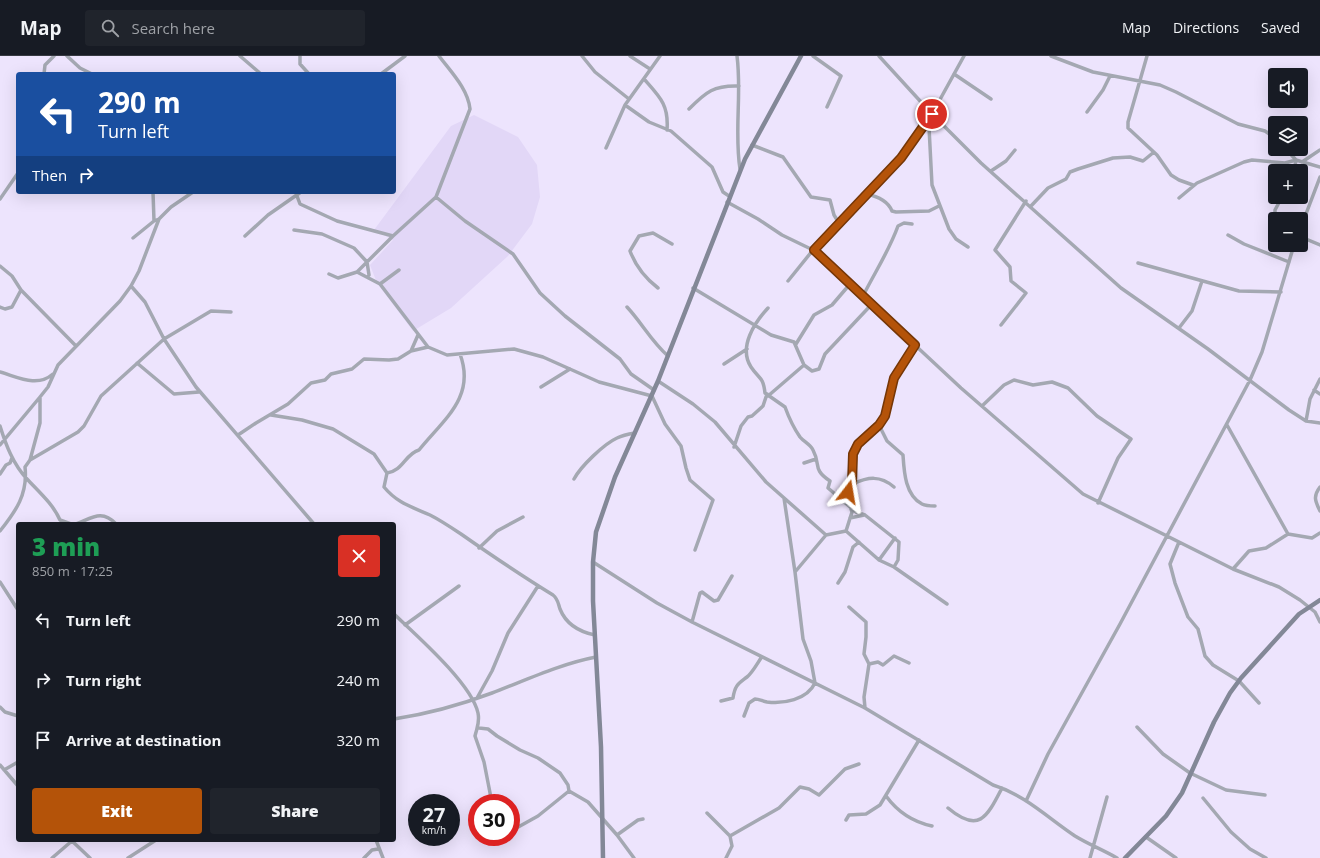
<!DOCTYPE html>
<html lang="en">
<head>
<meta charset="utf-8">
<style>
  :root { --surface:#171b24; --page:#20242c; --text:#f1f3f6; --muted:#9ea1a6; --line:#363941; --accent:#b45309 }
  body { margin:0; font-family:"Open Sans",sans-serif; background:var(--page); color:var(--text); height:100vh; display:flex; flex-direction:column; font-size:15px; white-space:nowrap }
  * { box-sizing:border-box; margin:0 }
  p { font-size:13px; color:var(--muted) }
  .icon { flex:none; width:22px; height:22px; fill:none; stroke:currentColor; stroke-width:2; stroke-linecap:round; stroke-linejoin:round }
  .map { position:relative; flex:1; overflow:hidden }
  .panel { position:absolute; left:16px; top:466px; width:380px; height:320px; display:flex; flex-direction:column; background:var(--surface); border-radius:4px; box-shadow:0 4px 16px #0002 }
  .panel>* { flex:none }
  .top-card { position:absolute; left:16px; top:16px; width:380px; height:122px; border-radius:4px; box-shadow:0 4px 16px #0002; background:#1a4fa0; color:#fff; overflow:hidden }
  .tools { position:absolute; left:1268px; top:12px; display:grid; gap:8px }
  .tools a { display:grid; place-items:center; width:40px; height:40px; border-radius:4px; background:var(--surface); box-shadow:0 4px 16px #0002; font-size:20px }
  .speed { position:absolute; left:408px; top:738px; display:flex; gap:8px; font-size:20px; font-weight:700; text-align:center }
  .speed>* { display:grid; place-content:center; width:52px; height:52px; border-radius:50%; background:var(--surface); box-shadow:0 4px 16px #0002; line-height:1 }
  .speed small { font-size:10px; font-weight:400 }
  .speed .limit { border:6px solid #d22; background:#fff; color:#111 }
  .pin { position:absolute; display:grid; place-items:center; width:34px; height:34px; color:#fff; margin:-17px; border:2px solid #fff; border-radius:50%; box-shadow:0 1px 4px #0007 }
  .me { position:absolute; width:44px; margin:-22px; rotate:14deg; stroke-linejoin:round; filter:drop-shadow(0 0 3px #0008) }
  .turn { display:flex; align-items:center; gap:14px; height:84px; padding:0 16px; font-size:18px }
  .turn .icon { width:52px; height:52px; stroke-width:2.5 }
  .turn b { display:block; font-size:28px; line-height:34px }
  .then { display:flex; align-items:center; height:38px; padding:0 16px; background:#0003; gap:8px; font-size:15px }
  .round { display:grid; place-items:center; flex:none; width:42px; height:42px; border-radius:4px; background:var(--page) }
  .summary { display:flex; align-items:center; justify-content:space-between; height:68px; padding:0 16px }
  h1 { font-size:24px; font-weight:800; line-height:30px; color:#1e9e55 }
  .cta { display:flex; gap:8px; margin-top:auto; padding:8px 16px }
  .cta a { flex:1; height:46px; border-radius:4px; background:var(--accent); color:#fff; font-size:16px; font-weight:800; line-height:46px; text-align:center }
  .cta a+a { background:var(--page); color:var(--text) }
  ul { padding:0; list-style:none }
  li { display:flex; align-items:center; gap:12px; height:60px; padding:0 16px }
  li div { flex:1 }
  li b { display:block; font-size:15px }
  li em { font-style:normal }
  header { display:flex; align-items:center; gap:24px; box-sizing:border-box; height:56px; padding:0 20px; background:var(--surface); border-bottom:1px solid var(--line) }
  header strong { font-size:19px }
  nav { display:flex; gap:22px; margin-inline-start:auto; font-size:14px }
  .search { width:280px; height:36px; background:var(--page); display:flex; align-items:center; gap:10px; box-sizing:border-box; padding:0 14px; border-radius:4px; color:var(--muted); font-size:15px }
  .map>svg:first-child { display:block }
  .built { fill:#e2d7f7 }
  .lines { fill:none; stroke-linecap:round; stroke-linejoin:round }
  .street { stroke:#a4a8b2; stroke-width:3.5 }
  .secondary { stroke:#838897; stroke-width:4.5 }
  .route-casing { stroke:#753606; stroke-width:10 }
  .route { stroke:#b45309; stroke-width:7 }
</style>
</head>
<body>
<header>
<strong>Map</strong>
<div class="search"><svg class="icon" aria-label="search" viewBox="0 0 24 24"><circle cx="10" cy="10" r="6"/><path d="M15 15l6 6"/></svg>Search here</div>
<nav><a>Map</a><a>Directions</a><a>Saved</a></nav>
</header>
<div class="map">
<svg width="1320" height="802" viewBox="0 0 1320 802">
  <rect width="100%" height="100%" fill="#ede4fd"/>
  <path class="built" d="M 474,59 L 518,81 L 537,109 L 540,141 L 532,168 L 508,200 L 451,252 L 413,275 L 377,227 L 370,209 L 393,184 L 374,174 L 451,70 Z"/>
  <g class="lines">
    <path class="street" d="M 67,0 L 80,12 L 92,18
      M 240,0 L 261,18
      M 300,0 L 300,8 L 309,18
      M 582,0 L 595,16 L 629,43
      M 630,0 L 650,13
      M 737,0 C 742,38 734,76 740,113
      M 813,0 L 841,20 L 827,51
      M 879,0 L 932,58 L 981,107 L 1121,232 L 1208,293 L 1289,354 L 1306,365 L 1320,367
      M 1051,0 L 1093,16 L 1160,29 L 1176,36 L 1238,68 L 1265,75 L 1275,82
      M 1147,0 L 1128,66 L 1128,72 L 1157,99 L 1171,119 L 1179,124 L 1193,129
      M 44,18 L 45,9 L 54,0
      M 381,18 L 405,0
      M 954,18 L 991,43
      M 644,23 C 660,41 669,49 667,74
      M 625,49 L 649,66 L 671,75 L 712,111 L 723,136 L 729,140
      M 689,53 C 706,36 714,29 739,30
      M 1087,56 L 1103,34 L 1110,20
      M 931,61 L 929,71 L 932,129 L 949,173 L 956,183 L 968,191
      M 752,89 L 783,101 L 811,141 L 830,144 L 834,159 L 839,167
      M 606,92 L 625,49 L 660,0
      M 1286,93 L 1296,104
      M 1302,106 L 1320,94
      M 991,115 L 1006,105 L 1015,94
      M 1294,115 L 1296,104
      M 97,136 L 107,136
      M 153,136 L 154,165
      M 866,138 C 876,140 888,145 892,155 L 896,156 L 929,155 L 939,150
      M 297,140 L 300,148 L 337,165 L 393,180 L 436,141 L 470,53 C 468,33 451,16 439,0
      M 436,141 L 465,165 L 513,198 L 540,237 L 565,260 L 620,303 L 631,318 L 654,334
      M 1179,142 L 1197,127 L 1244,106 L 1252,104 L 1285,107 L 1296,104 L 1320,111
      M 0,143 L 18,117
      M 727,146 L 758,163 L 782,179 L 813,194 L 961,332 L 1083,438 L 1233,513 L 1279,531 L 1300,544 L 1315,556 L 1320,566
      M 1031,150 L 1048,132 L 1066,123 L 1070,116 L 1078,113 L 1113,102 L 1130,101 L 1143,105 L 1154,96
      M 1275,164 L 1275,154 L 1282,141
      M 1301,171 L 1320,121
      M 294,174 L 322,178 L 354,192 L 367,206 L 369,219
      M 1228,179 L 1244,188 L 1289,206
      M 245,180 L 268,159 L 301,136
      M 1301,181 L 1320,189
      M 133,182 L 154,165 L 159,163
      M 1138,207 L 1239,235 L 1281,236
      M 0,210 L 12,220 L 21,234 L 76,290
      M 357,216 L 380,228 L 428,291 L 447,299 L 514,293 L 543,301 L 599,326 L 652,340 L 665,368 L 681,390 L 686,412 L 690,424 L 713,444 L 695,494
      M 329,218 L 338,222 L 357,216 L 393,180
      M 788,225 L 813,194 L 901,102 L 932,58 L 964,0
      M 380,228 L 399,214
      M 131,230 L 145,246 L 164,283 L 211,255 L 231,256
      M 658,232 C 645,222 636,211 630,195 L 639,180 L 653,177 L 672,188
      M 693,232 L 771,279 L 794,286 L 804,309 L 812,315 L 819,313 L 825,298 L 872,248
      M 863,240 C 875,216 889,195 898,170 L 904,167 L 912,168
      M 0,251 L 5,253 L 12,251 L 21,234
      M 627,251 C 642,267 651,285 668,300
      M 768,252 C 755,266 738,291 751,311 C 759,323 763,320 765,337 L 785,351 C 789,362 793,371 800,381 C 804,386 810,388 813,394 C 821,409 812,413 830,425 L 828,432 L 856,456 L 865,459 L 899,486 L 898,504 L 894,511
      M 1001,269 L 1026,237 L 1011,225 L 1010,211 L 995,194 L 1026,145
      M 1179,272 L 1192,255 L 1202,225
      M 796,288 L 814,259 L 832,249 L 850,228
      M 411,295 L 418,279
      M 137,307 L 174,338 L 199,336
      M 724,308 L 747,293
      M 0,316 C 18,321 37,332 53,318
      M 658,325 L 693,348 L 715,366 L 766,426 L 826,479 L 846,475
      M 541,331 L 570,313
      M 1314,334 L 1320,338
      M 768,340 L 804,309
      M 982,350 L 1004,329 L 1014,324 L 1033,329 L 1052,326 L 1068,332 L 1097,360 L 1131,383 L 1118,402 L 1098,447
      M 271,359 L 302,364 L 333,373 L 374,398 L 387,417 L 384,431 C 397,447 412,451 430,459 C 440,464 452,472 461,478 C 491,499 522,520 553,539 C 558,543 558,547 560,553 C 566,568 580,576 595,579
      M 1306,365 L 1310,343 L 1320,323
      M 879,369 L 887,385 L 903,399 C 904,415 905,439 922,448 C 926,450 931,450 935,450
      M 1227,369 L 1288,478
      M 0,370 C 6,389 13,408 27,423 C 39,436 53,448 60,464 L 71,468
      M 238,379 L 256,367 L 288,348 L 311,327 L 325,324 L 331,318 L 352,313 L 364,303 L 389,304 L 398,303 L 411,295 L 428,291
      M 0,389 L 40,341
      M 734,391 L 741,370 L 748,361 L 752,360 L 763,350 L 767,338
      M 30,404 L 78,376 L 84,370 L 101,340 L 164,283 L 196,331 L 314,468
      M 804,407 L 816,403
      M 387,417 C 403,415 405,398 419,394 C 444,363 476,341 460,298
      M 0,418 L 6,409 L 10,407 L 12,402
      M 574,423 C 581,410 604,388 617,382 C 623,379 629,378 635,377
      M 853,428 L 853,398 L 858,388 L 879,369 L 885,360 L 894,322 L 915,289
      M 1320,431 C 1313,440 1315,445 1320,455
      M 844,446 L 853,428 C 868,421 880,419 894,431
      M 850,462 L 864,459
      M 76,468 C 92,462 102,453 116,468
      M 0,475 C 16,455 28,438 25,411 L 30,404 L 40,367 L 40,341 L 48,331 L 58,309 L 120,245 L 131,230 L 139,215 L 159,163 L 171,151 L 193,136
      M 846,475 L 879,504 L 894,511 L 947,548
      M 846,475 L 852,456 L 851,453
      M 1179,486 L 1170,508 L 1175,527 L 1188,561 L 1198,573 L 1205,600 L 1213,609 L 1239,625 L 1259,647
      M 479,492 L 497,475 L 523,461
      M 879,504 L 895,482
      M 593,506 L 657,547 L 692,566 L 865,652 L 993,729 C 1025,739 1048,762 1075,780 C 1088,788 1103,794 1117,802
      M 1233,513 L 1249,495 L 1266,492 L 1288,478 L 1312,482 L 1320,477
      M 795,516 L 826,479
      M 0,526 L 18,554
      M 838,527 L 845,516 L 853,491 L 859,486
      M 849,551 L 866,566 L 866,581 L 864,598 L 869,608 L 864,641 L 865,652
      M 394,558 C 416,579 472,628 478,657 C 480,667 477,671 475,680 L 484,706 L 492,747
      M 692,566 L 700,537 L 702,536 L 714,545 L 718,544 L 732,520
      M 405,569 L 459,530
      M 869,608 L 878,606 L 883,609 L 894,600 L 909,607
      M 477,642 L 492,615 L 508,577 L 538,530
      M 721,645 L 733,642 C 735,629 738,628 747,621 C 752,617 757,608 761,602
      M 0,651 L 5,656 L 18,660
      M 744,660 L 749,647 L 755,643 C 759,643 762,645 767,646 C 783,648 807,644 815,627 L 811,605 L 803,583 L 795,516 L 784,442
      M 394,663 C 427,658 460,649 492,637 C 526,624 560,608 596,601
      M 1137,671 L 1163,698 L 1190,717 L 1226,734 L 1265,739
      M 479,672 L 488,673 L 497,680 L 520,694 L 538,702 L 560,717 L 568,729 L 569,735 L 588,746 L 617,779 L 634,802
      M 0,709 L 18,730
      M 4,714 L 18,706
      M 886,740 C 897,755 913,766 932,770
      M 1203,742 L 1231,776 L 1250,793 L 1266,802
      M 1026,745 L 1048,698 L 1120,568 L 1250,324 L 1262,296 L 1294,189
      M 948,752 C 979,778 987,761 1002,732
      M 707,757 L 730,780 L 732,790 L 726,802
      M 846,764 L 849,759 L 866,758 L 880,749 L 919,684
      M 511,775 L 538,760 L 569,735
      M 617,779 L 638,764 L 643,763
      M 730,780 L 779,752 L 800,731 L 809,733 L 819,739 L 845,713 L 859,708
      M 1146,781 L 1176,802
      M 71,784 L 90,802
      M 376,784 L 383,802
      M 52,802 L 73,784
      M 128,802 L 156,784
      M 364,802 L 372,794 L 378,793
      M 1090,802 L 1107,741"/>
    <path class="secondary" d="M 603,802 L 601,691 L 593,545 L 593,506 L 596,476 L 615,421 L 658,325 L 745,103 L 801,0
      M 1125,802 L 1166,760 L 1182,737 L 1214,666 L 1230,637 L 1241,622 L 1299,558 L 1320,544"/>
  </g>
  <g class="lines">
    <defs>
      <path id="route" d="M 848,436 L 852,428 L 853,398 L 858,388 L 879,369 L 885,360 L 894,322 L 915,289 L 814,194 L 901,102 L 932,58"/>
    </defs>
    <use href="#route" class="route-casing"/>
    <use href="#route" class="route"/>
  </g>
</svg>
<div class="tools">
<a><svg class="icon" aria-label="sound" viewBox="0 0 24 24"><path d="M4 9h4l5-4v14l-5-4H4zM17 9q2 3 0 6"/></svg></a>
<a><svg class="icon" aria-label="layers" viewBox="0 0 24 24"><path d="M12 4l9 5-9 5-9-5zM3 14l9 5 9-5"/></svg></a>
<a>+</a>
<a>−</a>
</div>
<div class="speed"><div>27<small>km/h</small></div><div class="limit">30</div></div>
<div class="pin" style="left:932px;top:58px;background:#d93025"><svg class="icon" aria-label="arrive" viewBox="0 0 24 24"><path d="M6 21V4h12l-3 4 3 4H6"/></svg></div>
<svg class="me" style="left:848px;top:436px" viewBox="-20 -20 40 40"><path d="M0-17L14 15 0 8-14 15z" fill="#b45309" stroke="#fff" stroke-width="4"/></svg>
<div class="top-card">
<div class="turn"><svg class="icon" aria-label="left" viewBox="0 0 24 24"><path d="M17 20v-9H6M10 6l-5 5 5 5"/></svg><div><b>290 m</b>Turn left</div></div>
<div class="then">Then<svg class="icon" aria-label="right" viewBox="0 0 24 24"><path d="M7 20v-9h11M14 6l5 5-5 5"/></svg></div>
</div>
<section class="panel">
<div class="summary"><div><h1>3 min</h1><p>850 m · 17:25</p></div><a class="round" style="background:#d93025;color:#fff"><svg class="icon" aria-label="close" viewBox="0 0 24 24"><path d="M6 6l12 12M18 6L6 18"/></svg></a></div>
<ul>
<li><svg class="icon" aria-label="left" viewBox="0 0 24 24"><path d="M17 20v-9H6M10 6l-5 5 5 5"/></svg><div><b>Turn left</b></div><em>290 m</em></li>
<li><svg class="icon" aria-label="right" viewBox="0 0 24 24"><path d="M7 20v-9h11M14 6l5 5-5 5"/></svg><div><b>Turn right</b></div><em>240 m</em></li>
<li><svg class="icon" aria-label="arrive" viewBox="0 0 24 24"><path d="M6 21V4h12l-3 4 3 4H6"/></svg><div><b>Arrive at destination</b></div><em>320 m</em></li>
</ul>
<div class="cta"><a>Exit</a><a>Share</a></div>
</section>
</div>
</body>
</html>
